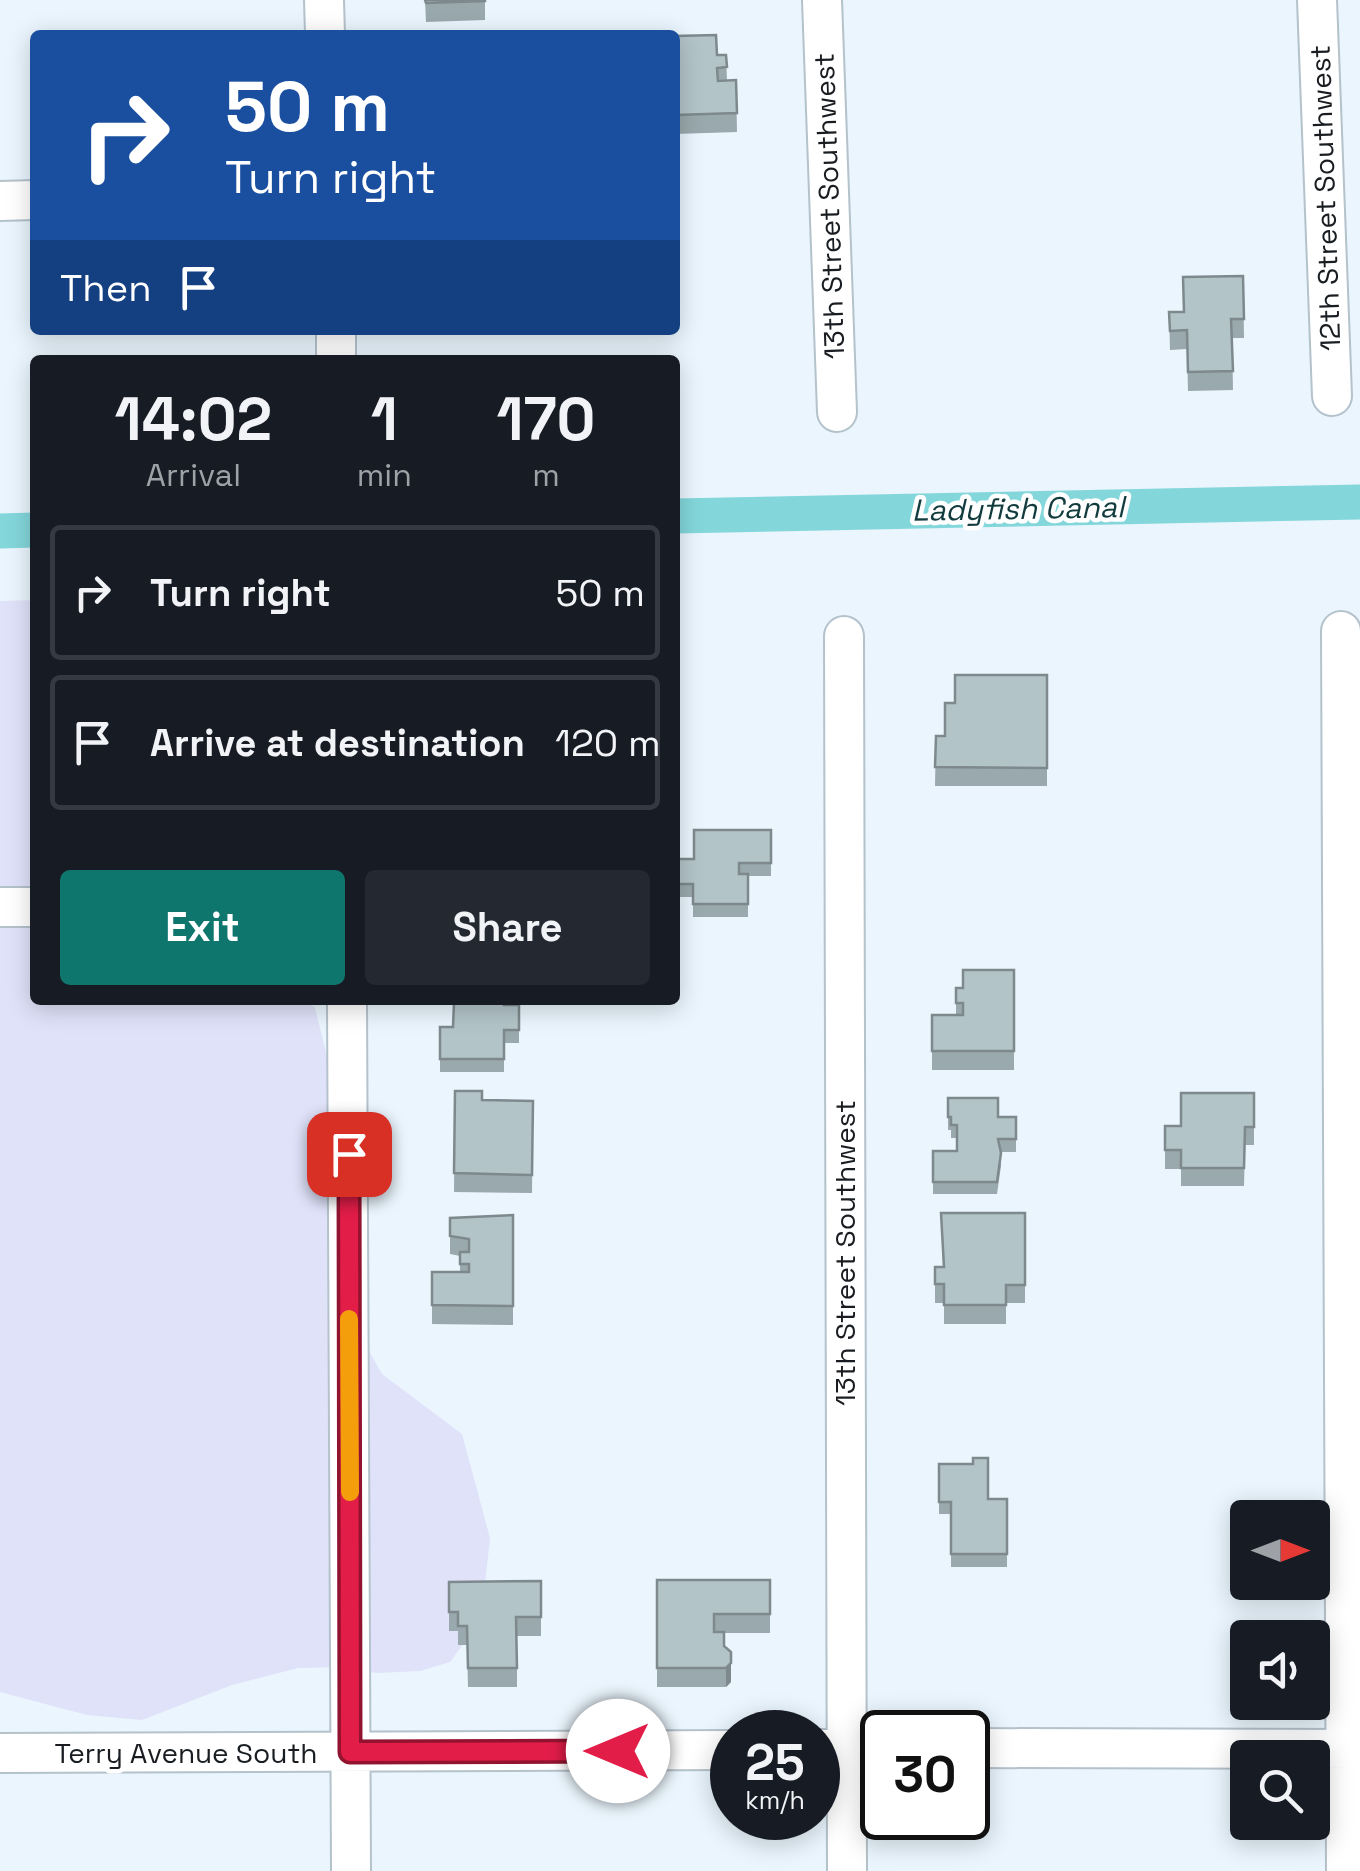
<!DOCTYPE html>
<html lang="en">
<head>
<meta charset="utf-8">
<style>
  :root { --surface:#171b24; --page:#242831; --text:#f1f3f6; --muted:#9ea1a6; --line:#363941; --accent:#0f766e }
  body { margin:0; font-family:"Space Grotesk",sans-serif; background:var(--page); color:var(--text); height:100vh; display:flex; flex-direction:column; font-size:38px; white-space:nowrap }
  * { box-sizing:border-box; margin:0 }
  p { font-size:32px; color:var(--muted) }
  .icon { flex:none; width:55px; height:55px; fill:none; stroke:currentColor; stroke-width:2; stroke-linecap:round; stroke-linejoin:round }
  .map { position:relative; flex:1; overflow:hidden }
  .side { position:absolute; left:30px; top:355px; width:650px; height:650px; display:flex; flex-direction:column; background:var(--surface); border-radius:10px; box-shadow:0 5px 25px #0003 }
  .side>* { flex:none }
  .banner { position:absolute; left:30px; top:30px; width:650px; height:305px; border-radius:10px; box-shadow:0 5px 25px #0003; background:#1a4fa0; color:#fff; overflow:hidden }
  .needle { width:65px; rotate:90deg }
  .tools { position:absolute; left:1230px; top:1500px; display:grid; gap:20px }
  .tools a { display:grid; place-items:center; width:100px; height:100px; border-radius:10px; background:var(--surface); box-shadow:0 5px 25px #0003; font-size:50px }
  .speed { position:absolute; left:710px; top:1710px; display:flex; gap:20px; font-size:50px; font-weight:700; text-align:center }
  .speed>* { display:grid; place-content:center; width:130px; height:130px; border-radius:50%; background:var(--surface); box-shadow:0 5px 25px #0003; line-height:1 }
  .speed small { font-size:25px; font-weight:400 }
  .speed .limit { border:5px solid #111; border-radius:15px; background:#fff; color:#111 }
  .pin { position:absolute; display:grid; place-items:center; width:85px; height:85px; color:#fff; margin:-42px; border-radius:20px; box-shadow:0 5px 15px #0006 }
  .me { position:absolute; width:110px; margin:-55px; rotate:270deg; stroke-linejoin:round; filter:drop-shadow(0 0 8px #0008) }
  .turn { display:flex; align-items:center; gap:35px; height:210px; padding:0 30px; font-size:45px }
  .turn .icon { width:130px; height:130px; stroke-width:2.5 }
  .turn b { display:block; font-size:70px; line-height:85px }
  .then { display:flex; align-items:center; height:95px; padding:0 30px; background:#0003; gap:20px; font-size:38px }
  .eta { display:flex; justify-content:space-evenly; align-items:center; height:170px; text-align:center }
  .eta b { font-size:60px; font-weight:700; line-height:70px }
  .button { display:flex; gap:20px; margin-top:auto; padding:20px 30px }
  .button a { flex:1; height:115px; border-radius:10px; background:var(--accent); color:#fff; font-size:40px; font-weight:700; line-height:115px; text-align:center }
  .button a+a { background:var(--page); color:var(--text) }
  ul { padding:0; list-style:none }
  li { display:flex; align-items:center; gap:30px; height:135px; margin:0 20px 15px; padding:0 10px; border:5px solid var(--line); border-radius:10px }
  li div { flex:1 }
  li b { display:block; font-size:38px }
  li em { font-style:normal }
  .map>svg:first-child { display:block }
  .green { fill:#dfe2f9 }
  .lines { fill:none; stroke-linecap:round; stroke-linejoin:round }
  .canal { stroke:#83d7db; stroke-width:35 }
  .street-casing { stroke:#b4c2cc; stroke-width:42 }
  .street { stroke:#fff; stroke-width:38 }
  .wall { fill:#9aa9ad }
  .shaded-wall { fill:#7d898d }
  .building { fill:#b3c4c9; stroke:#7d898d; stroke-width:2.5 }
  .route-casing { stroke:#92132f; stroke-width:25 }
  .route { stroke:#e11d48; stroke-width:18 }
  .slow { stroke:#f59e0b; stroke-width:18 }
  .labels { text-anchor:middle; stroke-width:9; stroke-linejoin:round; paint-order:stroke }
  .street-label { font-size:28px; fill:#191d21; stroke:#fff }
  .water-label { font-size:30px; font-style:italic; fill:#123b3d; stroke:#fff }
</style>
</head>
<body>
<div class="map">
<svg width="1360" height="1871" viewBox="0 0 1360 1871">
  <rect width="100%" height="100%" fill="#eaf5fd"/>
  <path class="green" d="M 35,600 L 35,1000 L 306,1000 L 315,1008 L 338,1101 L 345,1309 L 382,1374 L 462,1434 L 490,1538 L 484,1593 L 472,1632 L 450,1662 L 420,1671 L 377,1673 L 340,1667 L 298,1668 L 232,1685 L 142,1720 L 87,1715 L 0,1692 L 0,601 Z"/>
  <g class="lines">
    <path class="canal" d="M 675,516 L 1360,502
      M 0,531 L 35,530"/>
    <defs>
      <path id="street" d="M 324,0 L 325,35
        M 822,0 L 837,412
        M 1317,0 L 1332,396
        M 0,201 L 35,200
        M 336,330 L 336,360
        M 1341,631 L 1346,1871
        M 844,636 L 847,1871
        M 0,907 L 35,907
        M 347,1000 L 351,1871
        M 968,1748 L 1360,1749
        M 818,1749 L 882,1749
        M 0,1753 L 732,1750"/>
    </defs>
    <use href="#street" class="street-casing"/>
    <use href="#street" class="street"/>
  </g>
  <path class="wall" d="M 425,0 L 485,0 L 485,20 L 426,22 Z
    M 675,36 L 717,55 L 726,55 L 727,80 L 736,80 L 737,132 L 675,134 Z
    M 1243,276 L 1244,338 L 1232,338 L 1233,390 L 1188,391 L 1187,349 L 1170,350 L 1169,312 L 1184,312 Z
    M 1047,675 L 1047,786 L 935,786 L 936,736 L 945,736 L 955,703 Z
    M 771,830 L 771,876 L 748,876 L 748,917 L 693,917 L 693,897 L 678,897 L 678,859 L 694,859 Z
    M 1014,970 L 1014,1070 L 932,1070 L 932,1015 L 956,1015 L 956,988 L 963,988 Z
    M 504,1005 L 519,1005 L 519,1043 L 504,1043 L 504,1072 L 440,1072 L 440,1027 L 453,1027 Z
    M 455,1091 L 482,1100 L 533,1101 L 532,1193 L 454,1192 Z
    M 1254,1093 L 1254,1145 L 1245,1145 L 1244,1186 L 1181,1186 L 1181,1169 L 1165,1169 L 1165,1126 L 1181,1126 Z
    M 948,1098 L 998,1117 L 1016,1117 L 1016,1152 L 1000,1152 L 1001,1166 L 997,1194 L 933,1194 L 933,1151 L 957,1151 L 957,1138 L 951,1138 L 951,1130 L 948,1130 Z
    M 941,1213 L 1025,1213 L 1025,1303 L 1006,1303 L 1006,1324 L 944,1324 L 944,1303 L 935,1303 L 935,1267 L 943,1267 Z
    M 513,1215 L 513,1325 L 432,1324 L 432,1272 L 460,1272 L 460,1256 L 450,1254 L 450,1218 Z
    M 939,1464 L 988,1499 L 1007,1499 L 1007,1567 L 951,1567 L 951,1514 L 939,1514 Z
    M 657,1580 L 770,1580 L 770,1633 L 724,1633 L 724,1646 L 731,1682 L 726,1687 L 657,1687 Z
    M 541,1581 L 541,1636 L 517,1636 L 517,1687 L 468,1687 L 467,1645 L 458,1645 L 458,1631 L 449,1631 L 449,1582 Z"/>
  <path class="shaded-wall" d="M 731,1663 L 731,1682 L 726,1687 L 726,1668 Z"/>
  <path class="building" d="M 425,0 L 485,0 L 485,1 L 426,3 Z
    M 716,35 L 717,55 L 726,55 L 727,67 L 717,68 L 718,81 L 736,80 L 737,113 L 675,115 L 675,36 Z
    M 1243,276 L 1244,319 L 1231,319 L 1233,371 L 1188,372 L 1187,330 L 1170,331 L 1169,312 L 1184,312 L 1183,277 Z
    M 955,675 L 1047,675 L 1047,768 L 935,767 L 936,736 L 945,736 L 945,703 L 955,703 Z
    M 694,830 L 771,830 L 771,863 L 739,863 L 739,874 L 748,874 L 748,904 L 693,904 L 693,884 L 678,884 L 678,859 L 694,859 Z
    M 963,970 L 1014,970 L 1014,1051 L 932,1051 L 932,1015 L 963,1015 L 963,1003 L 956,1003 L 956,988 L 963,988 Z
    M 463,1000 L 504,1000 L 504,1005 L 519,1005 L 519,1030 L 504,1030 L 504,1059 L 440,1059 L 440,1027 L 453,1027 L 454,1003 L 463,1003 Z
    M 455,1091 L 482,1091 L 482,1100 L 533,1101 L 532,1175 L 454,1173 Z
    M 1181,1093 L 1254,1093 L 1254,1127 L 1245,1127 L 1244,1168 L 1181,1168 L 1181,1150 L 1165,1150 L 1165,1126 L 1181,1126 Z
    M 948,1098 L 998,1098 L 998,1117 L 1016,1117 L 1016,1139 L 998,1139 L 1001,1153 L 997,1182 L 933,1182 L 933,1151 L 957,1151 L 957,1125 L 951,1125 L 951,1117 L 948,1117 Z
    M 941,1213 L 1025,1213 L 1025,1285 L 1006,1285 L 1006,1305 L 944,1305 L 944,1284 L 935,1284 L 935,1267 L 944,1267 Z
    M 513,1215 L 513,1306 L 432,1305 L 432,1272 L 469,1272 L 469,1264 L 460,1264 L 460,1252 L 469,1252 L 469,1239 L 450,1236 L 450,1218 Z
    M 973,1458 L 988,1458 L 988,1499 L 1007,1499 L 1007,1554 L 951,1554 L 951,1502 L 939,1502 L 939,1464 L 973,1464 Z
    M 657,1580 L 770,1580 L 770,1614 L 714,1614 L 714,1632 L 724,1632 L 724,1646 L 731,1652 L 731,1663 L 726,1668 L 657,1668 Z
    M 541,1581 L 541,1617 L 516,1617 L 517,1668 L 468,1668 L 467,1626 L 458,1626 L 458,1612 L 449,1612 L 449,1582 Z"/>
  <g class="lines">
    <defs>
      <path id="route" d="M 349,1154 L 350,1752 L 618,1751"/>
    </defs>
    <use href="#route" class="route-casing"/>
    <use href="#route" class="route"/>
    <path class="slow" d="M 349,1319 L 350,1492"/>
  </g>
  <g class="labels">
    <g class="street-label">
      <text transform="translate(1325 198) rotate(-92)" y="10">12th Street Southwest</text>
      <text transform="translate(829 206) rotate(-92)" y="10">13th Street Southwest</text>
      <text transform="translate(845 1253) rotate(-90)" y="10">13th Street Southwest</text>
      <text x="186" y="1763">Terry Avenue South</text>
    </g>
    <g class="water-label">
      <text transform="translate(1018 509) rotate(-1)" y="10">Ladyfish Canal</text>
    </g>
  </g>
</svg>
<div class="tools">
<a><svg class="needle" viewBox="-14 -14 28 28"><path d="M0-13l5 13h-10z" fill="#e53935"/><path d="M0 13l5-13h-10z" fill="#9ea1a6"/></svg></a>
<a><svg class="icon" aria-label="sound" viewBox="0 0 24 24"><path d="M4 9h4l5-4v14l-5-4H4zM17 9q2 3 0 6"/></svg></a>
<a><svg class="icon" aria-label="search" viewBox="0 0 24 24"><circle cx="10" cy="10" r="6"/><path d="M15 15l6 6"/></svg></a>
</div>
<div class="speed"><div>25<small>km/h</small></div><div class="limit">30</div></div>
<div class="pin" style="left:349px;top:1154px;background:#d93025"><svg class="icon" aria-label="arrive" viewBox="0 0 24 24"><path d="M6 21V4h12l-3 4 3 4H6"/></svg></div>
<svg class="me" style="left:618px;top:1751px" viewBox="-20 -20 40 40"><circle r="19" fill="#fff"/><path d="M0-13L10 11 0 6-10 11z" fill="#e11d48"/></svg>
<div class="banner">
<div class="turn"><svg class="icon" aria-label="right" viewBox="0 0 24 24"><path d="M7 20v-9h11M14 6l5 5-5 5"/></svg><div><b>50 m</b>Turn right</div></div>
<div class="then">Then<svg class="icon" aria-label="arrive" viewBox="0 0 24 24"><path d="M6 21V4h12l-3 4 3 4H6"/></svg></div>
</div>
<section class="side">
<div class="eta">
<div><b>14:02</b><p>Arrival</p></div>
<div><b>1</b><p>min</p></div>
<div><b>170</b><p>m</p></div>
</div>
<ul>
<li><svg class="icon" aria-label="right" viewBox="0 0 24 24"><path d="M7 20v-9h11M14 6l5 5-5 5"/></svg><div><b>Turn right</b></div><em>50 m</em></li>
<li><svg class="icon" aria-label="arrive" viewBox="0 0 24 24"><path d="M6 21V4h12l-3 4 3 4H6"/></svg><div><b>Arrive at destination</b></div><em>120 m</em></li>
</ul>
<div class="button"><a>Exit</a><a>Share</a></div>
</section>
</div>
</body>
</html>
